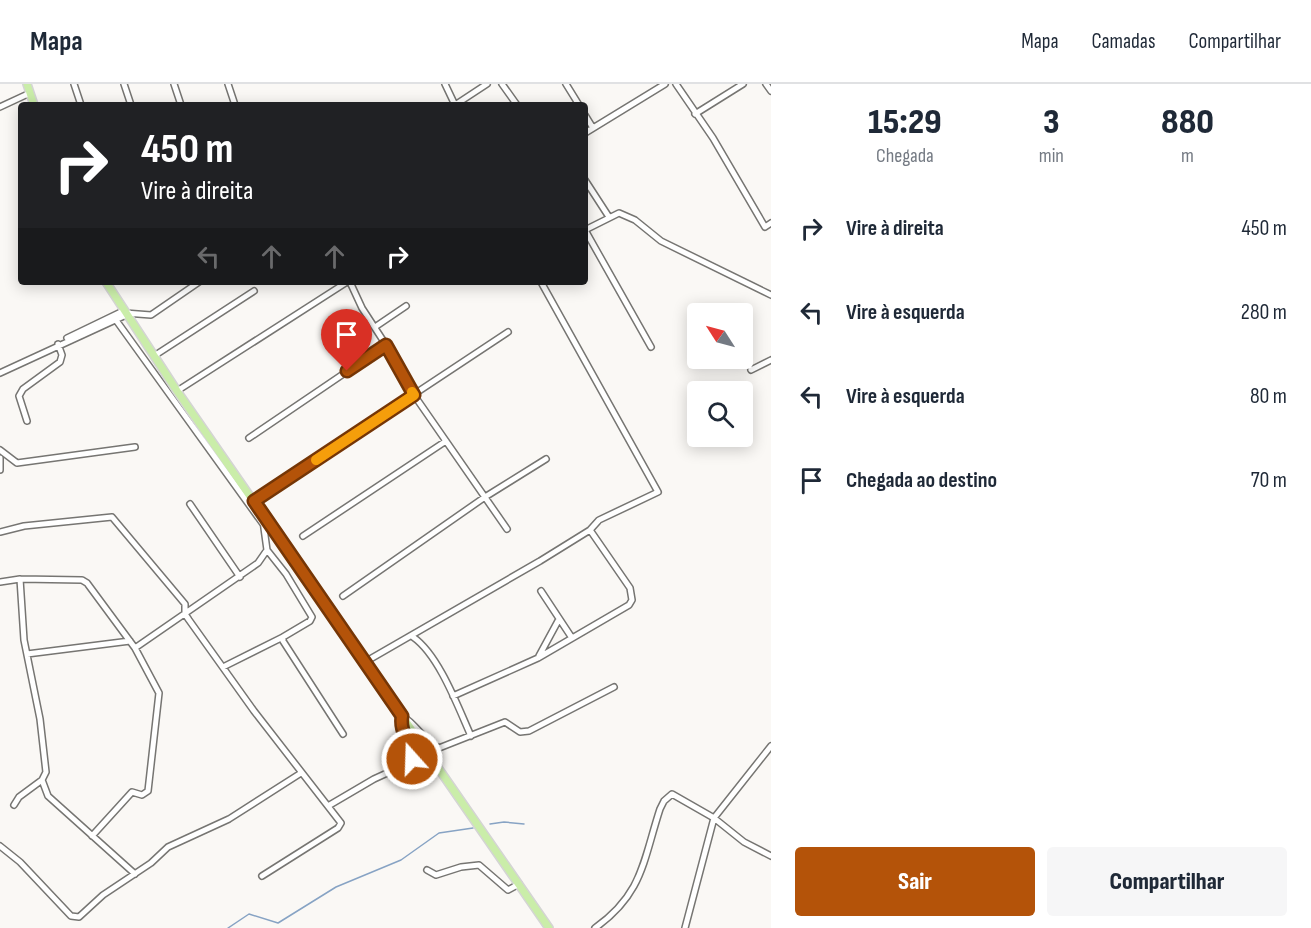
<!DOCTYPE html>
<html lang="pt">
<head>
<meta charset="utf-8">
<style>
  :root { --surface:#fff; --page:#f6f6f7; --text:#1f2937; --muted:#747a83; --line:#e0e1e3; --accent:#b45309 }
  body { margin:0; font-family:"Sofia Sans Condensed",sans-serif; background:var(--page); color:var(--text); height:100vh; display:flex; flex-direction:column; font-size:22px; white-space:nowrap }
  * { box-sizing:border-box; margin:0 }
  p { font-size:20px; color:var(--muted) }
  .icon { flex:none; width:33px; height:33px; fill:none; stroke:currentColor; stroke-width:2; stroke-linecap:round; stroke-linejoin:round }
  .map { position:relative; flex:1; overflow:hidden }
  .drawer { display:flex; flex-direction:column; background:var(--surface); width:540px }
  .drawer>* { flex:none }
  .hud { position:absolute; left:18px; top:18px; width:570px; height:183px; border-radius:6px; box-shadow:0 3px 15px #0003; background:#202124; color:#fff; overflow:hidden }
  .needle { width:39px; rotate:306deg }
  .tools { position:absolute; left:687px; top:219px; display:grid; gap:12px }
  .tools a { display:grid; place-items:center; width:66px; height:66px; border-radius:6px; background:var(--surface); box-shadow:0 3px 15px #0003; font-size:30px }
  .pin { position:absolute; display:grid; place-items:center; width:51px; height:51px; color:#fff; margin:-62px -26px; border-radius:50% 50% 50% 0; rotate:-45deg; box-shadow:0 0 6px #0007 }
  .pin .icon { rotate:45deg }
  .me { position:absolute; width:66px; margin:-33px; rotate:340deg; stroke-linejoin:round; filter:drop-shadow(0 0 4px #0008) }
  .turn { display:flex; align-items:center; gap:21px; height:126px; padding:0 24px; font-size:27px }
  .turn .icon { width:78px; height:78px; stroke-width:2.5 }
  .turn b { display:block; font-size:42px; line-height:51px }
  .lanes { display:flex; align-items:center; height:57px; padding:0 24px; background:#0003; justify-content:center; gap:30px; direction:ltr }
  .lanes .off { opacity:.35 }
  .eta { display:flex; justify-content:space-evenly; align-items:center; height:102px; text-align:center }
  .eta b { font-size:36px; font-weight:800; line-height:42px }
  .cta { display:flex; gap:12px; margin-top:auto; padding:12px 24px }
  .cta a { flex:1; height:69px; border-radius:6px; background:var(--accent); color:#fff; font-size:24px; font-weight:800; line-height:69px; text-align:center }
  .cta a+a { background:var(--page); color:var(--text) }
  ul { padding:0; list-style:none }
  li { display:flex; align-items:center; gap:18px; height:84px; padding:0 24px }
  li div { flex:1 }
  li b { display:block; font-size:22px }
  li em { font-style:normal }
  header { display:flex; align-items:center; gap:36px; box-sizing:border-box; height:84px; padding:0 30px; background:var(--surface); border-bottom:2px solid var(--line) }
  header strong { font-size:28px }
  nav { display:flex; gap:33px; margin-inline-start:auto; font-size:21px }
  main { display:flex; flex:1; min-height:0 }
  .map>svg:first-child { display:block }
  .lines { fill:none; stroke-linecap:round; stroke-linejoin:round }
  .stream { stroke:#87a3c4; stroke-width:1.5 }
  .minor-casing { stroke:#767572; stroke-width:8 }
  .major-casing { stroke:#d4d4d4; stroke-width:10 }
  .minor { stroke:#fff; stroke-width:5 }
  .major { stroke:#caeda9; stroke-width:7 }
  .route-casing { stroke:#753606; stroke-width:15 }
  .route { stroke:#b45309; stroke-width:10 }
  .slow { stroke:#f59e0b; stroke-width:10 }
</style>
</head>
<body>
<header>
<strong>Mapa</strong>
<nav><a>Mapa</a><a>Camadas</a><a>Compartilhar</a></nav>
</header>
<main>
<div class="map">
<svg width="771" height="844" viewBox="0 0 771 844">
  <rect width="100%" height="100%" fill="#faf8f5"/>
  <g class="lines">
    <path class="stream" d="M 490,740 L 504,738 L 524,740
      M 228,844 L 249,830 L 278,839 L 336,803 L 401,776 L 439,749 L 473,744"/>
    <defs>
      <path id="minor" d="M 74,0 L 81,21
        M 124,0 L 131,21
        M 174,0 L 181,21
        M 228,0 L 235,21
        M 445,0 L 455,21
        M 502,0 L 517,21
        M 566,0 L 579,21
        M 676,0 L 713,54 L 765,143 L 771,139
        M 766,0 L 771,7
        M 455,21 L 487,0
        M 0,23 L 30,9
        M 695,30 L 743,0
        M 585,31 L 593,44
        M 585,49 L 665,0
        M 585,96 L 609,133
        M 585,146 L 619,129 L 635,136 L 661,157 L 771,211
        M 585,146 L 651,263
        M 350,198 L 362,224 L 386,261 L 414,311 L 507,445
        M 125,229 L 151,231 L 199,198
        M 113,232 L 263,440
        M 375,243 L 406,222
        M 67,254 L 123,227
        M 154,272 L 254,207
        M 751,286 L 771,276
        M 0,289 L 126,231
        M 177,307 L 347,198
        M 27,337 L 19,312 L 23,305 L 60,278 L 62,271 L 58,260
        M 249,354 L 386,261
        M 0,366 L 17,379 L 135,363
        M 0,374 L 0,386
        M 253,417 L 508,248
        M 190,420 L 240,493
        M 0,448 L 24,442 L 112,433 L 185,520 L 185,530 L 189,536 L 254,627 L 341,739 L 338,744 L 262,792
        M 303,452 L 446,357
        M 267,466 L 286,490 L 312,533 L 310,537 L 283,553 L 283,557 L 343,650
        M 0,498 L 20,495 L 82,496 L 87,499 L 135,564 L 159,609 L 148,707 L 142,711 L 132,708 L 92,752
        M 541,507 L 572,554
        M 343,512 L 485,413 L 546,375
        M 413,553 C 439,571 458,623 471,652
        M 135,564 L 258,479 L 267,466 L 263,437
        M 27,570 L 130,557
        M 539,572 L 558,537
        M 365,578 L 540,477 L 590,446 L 599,436 L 658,408 L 541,198
        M 223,583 L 283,553
        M 453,612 L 538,574 L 629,521 L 632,516 L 630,504 L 590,446
        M 42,696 L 48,712 L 135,790
        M 14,721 L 19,713 L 42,696 L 46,688 L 40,635 L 24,556 L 20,495
        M 328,722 L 374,695 L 409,679 L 412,670 L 401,647 L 402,632 C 416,639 425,659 439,664 L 505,638 L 520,648 L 529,647 L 614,603
        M 0,762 L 20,778 L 71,832 L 79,833 L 103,811 L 151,779 L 168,763 L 229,735 L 301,689
        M 427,786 L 436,791 L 461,783 L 479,781 L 508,806 L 519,800
        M 595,844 C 643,810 643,777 660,725 L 664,717 L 672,710 L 714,734 L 744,758 L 771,772
        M 685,844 L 714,734 L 771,662"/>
      <path id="major" d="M 27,0 L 34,21
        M 106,198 L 177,307 L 549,844"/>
    </defs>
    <use href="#minor" class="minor-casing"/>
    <use href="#major" class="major-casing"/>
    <use href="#minor" class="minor"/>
    <use href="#major" class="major"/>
  </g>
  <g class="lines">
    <defs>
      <path id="route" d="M 347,287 L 386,261 L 414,311 L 254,417 L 402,632 C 399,651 413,658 412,675"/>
    </defs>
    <use href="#route" class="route-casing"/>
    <use href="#route" class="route"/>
    <path class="slow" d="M 316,376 L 414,311 L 412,308"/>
  </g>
</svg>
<div class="tools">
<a><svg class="needle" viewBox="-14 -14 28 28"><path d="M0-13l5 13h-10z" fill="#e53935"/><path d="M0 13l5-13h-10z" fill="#747a83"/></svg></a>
<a><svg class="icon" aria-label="search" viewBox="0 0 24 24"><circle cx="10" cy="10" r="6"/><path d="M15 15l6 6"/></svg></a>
</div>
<div class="pin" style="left:347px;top:287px;background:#d93025"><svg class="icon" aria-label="arrive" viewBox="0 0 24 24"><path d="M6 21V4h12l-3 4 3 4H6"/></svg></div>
<svg class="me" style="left:412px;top:675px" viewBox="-20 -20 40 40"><circle r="17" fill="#b45309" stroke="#fff" stroke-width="3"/><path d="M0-11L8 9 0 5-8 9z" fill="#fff"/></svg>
<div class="hud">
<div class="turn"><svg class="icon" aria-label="right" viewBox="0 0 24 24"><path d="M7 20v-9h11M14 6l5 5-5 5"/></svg><div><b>450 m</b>Vire à direita</div></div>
<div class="lanes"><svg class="icon off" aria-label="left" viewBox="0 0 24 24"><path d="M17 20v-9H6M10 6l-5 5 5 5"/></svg><svg class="icon off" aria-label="ahead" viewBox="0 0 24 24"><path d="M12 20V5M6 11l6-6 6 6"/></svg><svg class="icon off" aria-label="ahead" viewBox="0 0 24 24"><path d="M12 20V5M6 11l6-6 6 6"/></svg><svg class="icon" aria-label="right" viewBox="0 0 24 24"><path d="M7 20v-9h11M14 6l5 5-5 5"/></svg></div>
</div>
</div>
<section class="drawer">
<div class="eta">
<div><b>15:29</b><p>Chegada</p></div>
<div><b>3</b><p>min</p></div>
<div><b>880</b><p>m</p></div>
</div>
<ul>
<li><svg class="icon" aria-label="right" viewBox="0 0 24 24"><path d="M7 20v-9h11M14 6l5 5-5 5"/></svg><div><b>Vire à direita</b></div><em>450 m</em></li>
<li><svg class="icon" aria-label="left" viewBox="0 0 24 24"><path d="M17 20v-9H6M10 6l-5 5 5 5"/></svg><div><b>Vire à esquerda</b></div><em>280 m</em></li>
<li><svg class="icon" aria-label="left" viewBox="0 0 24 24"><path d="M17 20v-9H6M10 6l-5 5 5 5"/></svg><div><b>Vire à esquerda</b></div><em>80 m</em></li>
<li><svg class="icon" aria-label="arrive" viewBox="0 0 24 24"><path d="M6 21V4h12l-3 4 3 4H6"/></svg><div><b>Chegada ao destino</b></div><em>70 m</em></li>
</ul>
<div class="cta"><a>Sair</a><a>Compartilhar</a></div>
</section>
</main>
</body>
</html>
